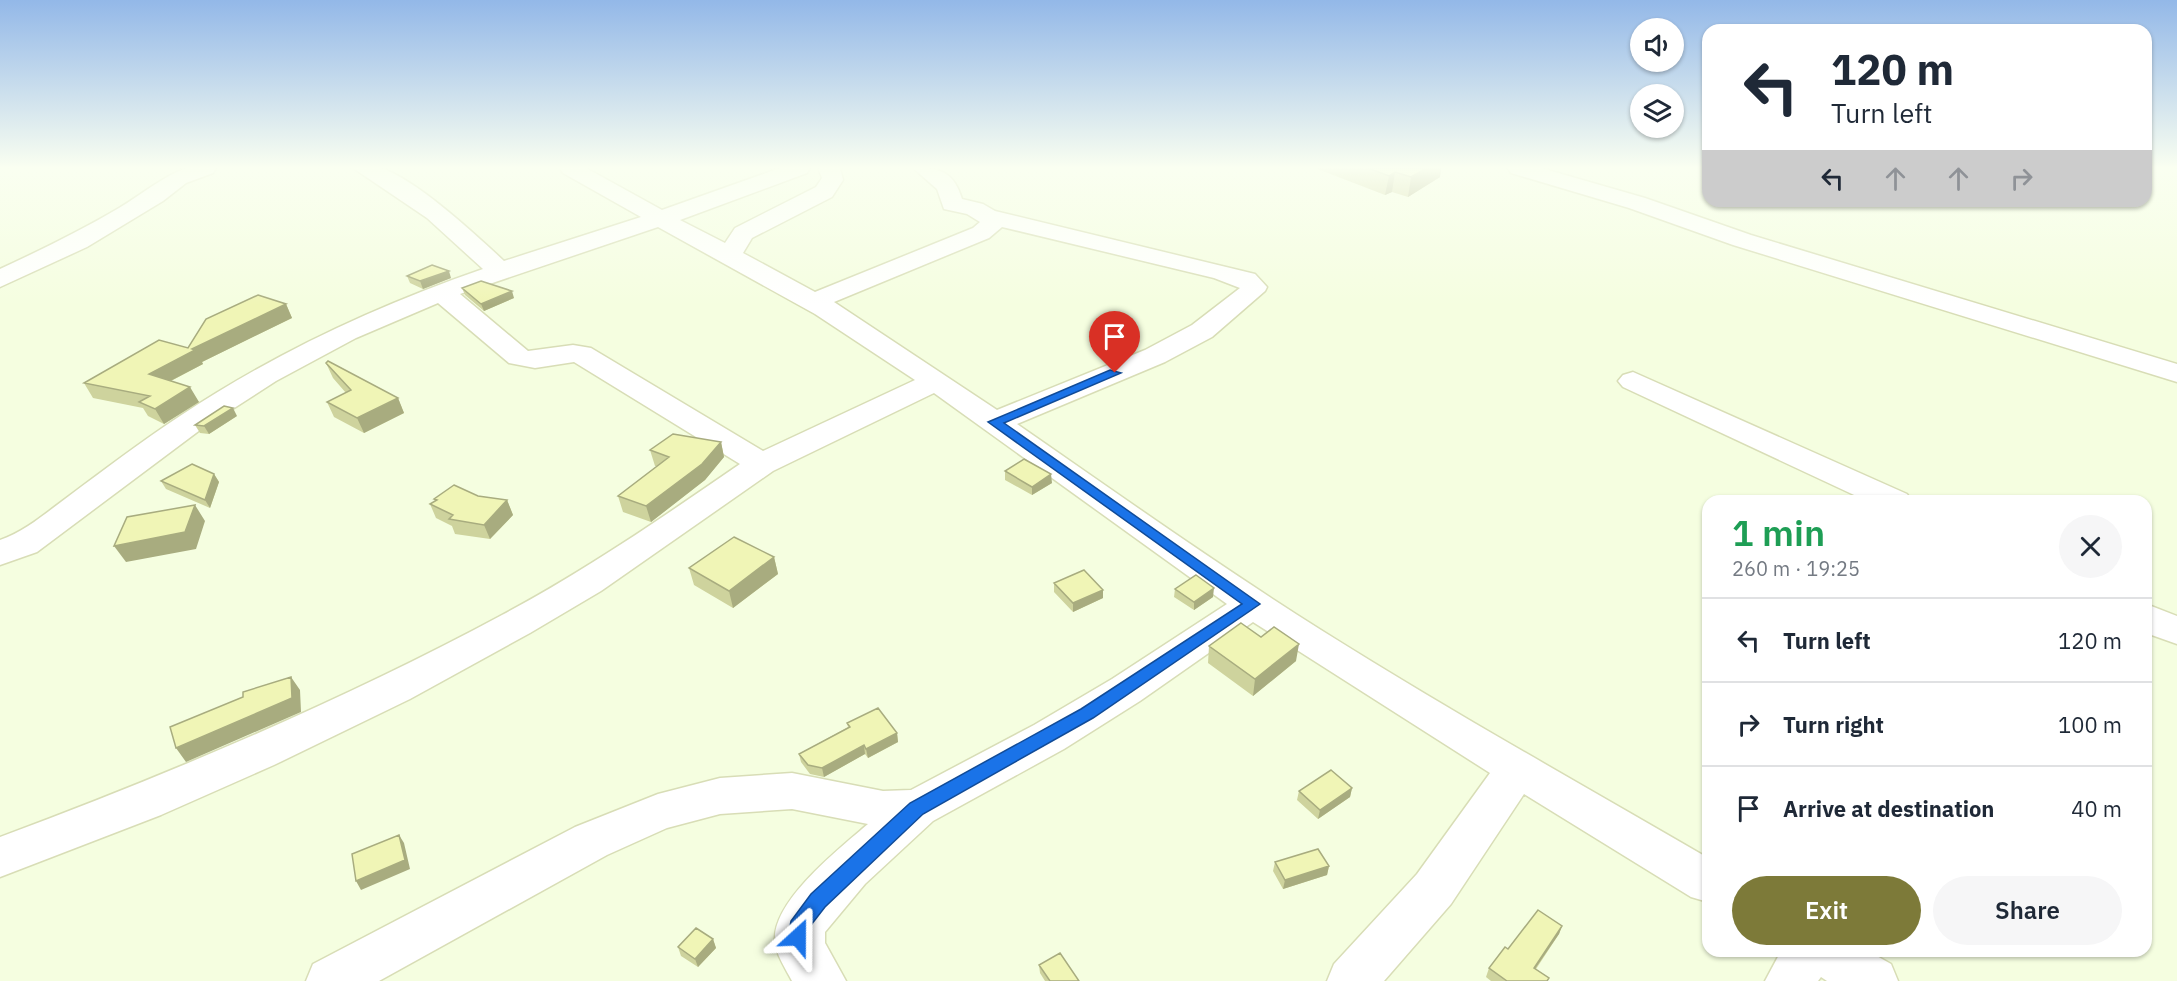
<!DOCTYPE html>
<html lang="en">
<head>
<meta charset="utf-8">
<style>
  :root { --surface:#fff; --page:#f6f6f7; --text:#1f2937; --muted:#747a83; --line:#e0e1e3; --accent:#7d7a39 }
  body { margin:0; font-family:"IBM Plex Sans",sans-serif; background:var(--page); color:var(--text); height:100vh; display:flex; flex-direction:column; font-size:22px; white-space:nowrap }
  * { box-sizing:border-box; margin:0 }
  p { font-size:20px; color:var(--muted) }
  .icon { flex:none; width:33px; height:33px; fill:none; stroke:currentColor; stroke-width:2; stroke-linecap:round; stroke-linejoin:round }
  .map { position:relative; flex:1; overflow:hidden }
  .panel { position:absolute; left:1702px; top:495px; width:450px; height:462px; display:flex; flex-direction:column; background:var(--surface); border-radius:18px; box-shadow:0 2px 4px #0004 }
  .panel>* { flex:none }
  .hud { position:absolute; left:1702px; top:24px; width:450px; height:183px; border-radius:18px; box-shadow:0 2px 4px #0004; background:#fff; color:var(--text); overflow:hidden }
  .tools { position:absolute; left:1630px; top:18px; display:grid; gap:12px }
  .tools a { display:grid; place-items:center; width:54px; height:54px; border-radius:50%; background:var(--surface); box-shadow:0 2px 4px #0004; font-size:30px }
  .pin { position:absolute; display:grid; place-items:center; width:51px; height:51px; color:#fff; margin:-62px -26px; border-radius:50% 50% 50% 0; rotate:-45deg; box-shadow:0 0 6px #0007 }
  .pin .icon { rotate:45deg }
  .me { position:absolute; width:66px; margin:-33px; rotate:24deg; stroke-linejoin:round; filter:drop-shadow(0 0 4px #0008) }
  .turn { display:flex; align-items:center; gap:21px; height:126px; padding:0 30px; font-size:27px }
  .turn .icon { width:78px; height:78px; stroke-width:2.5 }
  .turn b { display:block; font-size:42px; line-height:51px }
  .lanes { display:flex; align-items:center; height:57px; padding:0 30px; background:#0003; justify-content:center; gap:30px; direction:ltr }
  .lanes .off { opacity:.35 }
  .round { display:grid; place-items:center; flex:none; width:63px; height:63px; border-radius:32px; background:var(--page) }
  .summary { display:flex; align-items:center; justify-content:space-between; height:102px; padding:0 30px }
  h1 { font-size:36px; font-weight:600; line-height:45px; color:#1e9e55 }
  .action { display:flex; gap:12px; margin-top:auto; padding:12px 30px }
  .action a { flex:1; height:69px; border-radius:36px; background:var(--accent); color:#fff; font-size:24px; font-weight:600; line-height:69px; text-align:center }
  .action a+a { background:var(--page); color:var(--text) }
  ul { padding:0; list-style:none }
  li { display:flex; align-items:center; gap:18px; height:84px; padding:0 30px; border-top:2px solid var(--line) }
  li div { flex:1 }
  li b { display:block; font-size:22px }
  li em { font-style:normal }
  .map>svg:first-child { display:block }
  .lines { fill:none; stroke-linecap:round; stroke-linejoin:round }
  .minor-casing { stroke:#d8ddb6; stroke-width:3 }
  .minor { fill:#fff; fill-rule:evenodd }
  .wall { fill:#ced39d }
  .shaded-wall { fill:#a8ac7f }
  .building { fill:#f0f5b6; stroke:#a8ac7f; stroke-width:1.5 }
  .route { fill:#1a73e8; stroke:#114b97; stroke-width:1.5 }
</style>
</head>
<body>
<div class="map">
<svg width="2177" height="981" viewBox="0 0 2177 981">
  <rect width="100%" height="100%" fill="#f5fee0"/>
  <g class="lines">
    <defs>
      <path id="minor" d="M 186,168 L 216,168 L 213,173 L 186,183 L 163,201 L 87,247 L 0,287 L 0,269 C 41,250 80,231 119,208 C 141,195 162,177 186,168 Z
        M 353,168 C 361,168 373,166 381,168 C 417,180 476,235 504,261 L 641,217 L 563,173 L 560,168 L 586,168 L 662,210 L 780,168 L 810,168 L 807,173 L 680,220 L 725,243 L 735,228 L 816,187 L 822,178 L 818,168 L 840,168 L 843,180 L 832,197 L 752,238 L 743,253 L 815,292 L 973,228 L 980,222 L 967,214 L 944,209 L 937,189 L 913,168 C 940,167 954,172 962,199 L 983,204 L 995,211 L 1255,274 L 1267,287 L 1265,291 L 1212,337 L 1165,362 L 1017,424 C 1118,494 1218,565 1321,630 C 1448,710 1579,783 1708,858 L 1708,902 L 1691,897 L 1524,794 L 1451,904 L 1384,981 L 1327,981 L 1334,964 L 1417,874 L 1490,773 L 1253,622 L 1140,701 L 1064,749 L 933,821 L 865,884 L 825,932 L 825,943 L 846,981 L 792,981 C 786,969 774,952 775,938 C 775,899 840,848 868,824 L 792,809 L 720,814 L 667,828 L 607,855 L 379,981 L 306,981 L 313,964 L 575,827 L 658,794 L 720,778 L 792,773 L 883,791 L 911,790 L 1034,725 L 1112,679 L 1227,604 L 934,393 L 773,471 L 601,591 L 530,633 L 410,699 L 274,765 L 161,815 L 0,877 L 0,837 C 172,773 340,702 502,615 C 585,571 663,517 740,464 L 574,362 L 535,368 L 509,363 L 438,303 L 356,338 L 276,381 L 200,430 L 37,552 L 0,565 L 0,540 C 26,531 47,512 69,496 C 105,469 142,441 180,416 C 275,353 376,306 483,269 L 427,218 ZM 658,227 L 815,314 L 915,380 L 763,451 L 591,348 L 573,345 L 528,351 L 460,294 ZM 1002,227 L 1214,278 L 1240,288 L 1192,325 L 1145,350 L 997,410 L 834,302 L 989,238 Z
        M 1508,168 L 1541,168 L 1645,198 L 1751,235 L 2177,364 L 2177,382 L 1733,245 L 1629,208 L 1511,173 Z
        M 1633,372 L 1907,494 L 1912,501 L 1867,501 L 1623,387 L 1618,381 L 1623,375 Z
        M 2146,604 L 2177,616 L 2177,644 L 2146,633 Z
        M 1781,951 L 1868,951 L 1891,964 L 1898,981 L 1827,981 L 1821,977 L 1818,981 L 1765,981 Z"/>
    </defs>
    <use href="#minor" class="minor-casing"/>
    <use href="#minor" class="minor"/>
  </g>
  <path class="wall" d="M 1315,168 L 1441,168 L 1440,177 L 1408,197 L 1392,192 L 1385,195 Z
    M 407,276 L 451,278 L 423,289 L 410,283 Z
    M 462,288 L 514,298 L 484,311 L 465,295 Z
    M 286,304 L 292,318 L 202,362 L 203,364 L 171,381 L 199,402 L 164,424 L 148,416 L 143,408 L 93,398 L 84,383 L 188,348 Z
    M 326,363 L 398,398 L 404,413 L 364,433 L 334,417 L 327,402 L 346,393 L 333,378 Z
    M 237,416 L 209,434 L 200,433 L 195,425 Z
    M 721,442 L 724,457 L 705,480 L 651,522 L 623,512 L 618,496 L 657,466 L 655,466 L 650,450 Z
    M 1005,471 L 1052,483 L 1032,495 L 1005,480 Z
    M 214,474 L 219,482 L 210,508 L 166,489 L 161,481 Z
    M 478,496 L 507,500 L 513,515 L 490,539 L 455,534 L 452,526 L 436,518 L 430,504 L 435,501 L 434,499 Z
    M 774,557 L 778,574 L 733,608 L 694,585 L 689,568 Z
    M 1054,583 L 1103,590 L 1103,598 L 1073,612 L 1054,592 Z
    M 1175,589 L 1213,597 L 1194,610 L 1174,597 Z
    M 1209,646 L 1296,661 L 1253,696 L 1208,663 Z
    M 847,723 L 897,733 L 898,742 L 868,758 L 865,754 L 824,777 L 810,774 L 801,762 L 799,754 L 848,727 Z
    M 1352,788 L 1350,797 L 1318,819 L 1297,800 L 1299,791 Z
    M 1275,862 L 1329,866 L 1327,875 L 1283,889 L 1273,871 Z
    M 1562,926 L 1559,934 L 1536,969 L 1549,978 L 1547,981 L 1491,981 L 1486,977 L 1489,968 L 1508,949 Z
    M 713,939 L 716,948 L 698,967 L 681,956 L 678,947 Z
    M 1039,965 L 1079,981 L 1045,981 L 1040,973 Z"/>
  <path class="shaded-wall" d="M 1427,168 L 1441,168 L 1440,177 L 1408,197 L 1411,177 Z
    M 1395,172 L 1392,192 L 1385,195 L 1389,176 Z
    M 449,271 L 451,278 L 423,289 L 420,281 Z
    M 512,291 L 514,298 L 484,311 L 481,304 Z
    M 286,304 L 292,318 L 202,362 L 203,364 L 157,388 L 149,374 L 192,349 Z
    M 190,387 L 199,402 L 164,424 L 155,409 Z
    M 398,398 L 404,413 L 364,433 L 357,418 Z
    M 233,408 L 237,416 L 209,434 L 204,426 Z
    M 721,442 L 724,457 L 705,480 L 651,522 L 646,506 Z
    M 214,474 L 219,482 L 210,508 L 205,500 Z
    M 1051,474 L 1052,483 L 1032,495 L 1032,487 Z
    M 507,500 L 513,515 L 490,539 L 484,525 Z
    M 195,505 L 205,521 L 196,549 L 126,562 L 114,546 Z
    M 774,557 L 778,574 L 733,608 L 729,591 Z
    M 1214,588 L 1213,597 L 1194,610 L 1194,602 Z
    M 1103,590 L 1103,598 L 1073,612 L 1073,603 Z
    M 1299,644 L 1296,661 L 1253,696 L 1255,679 Z
    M 291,677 L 300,690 L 301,712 L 186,762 L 176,748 Z
    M 897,733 L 898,742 L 868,758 L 866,749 Z
    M 864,745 L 865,754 L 824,777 L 822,768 Z
    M 1352,788 L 1350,797 L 1318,819 L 1320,810 Z
    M 399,835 L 404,843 L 410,869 L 361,890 L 356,881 Z
    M 1329,866 L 1327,875 L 1283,889 L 1285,880 Z
    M 1562,926 L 1559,934 L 1530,976 L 1534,968 Z
    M 713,939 L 716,948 L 698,967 L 695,959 Z"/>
  <path class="building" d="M 1368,168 L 1427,168 L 1411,177 L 1395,172 L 1389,176 Z
    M 432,265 L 449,271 L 420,281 L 407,276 Z
    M 481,281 L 512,291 L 481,304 L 462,288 Z
    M 258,295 L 286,304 L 192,349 L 195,350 L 149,374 L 190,387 L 155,409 L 139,402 L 150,396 L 84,383 L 159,340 L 188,348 L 206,319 Z
    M 328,361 L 398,398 L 357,418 L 327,402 L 351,390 L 326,363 Z
    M 224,406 L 233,408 L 204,426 L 195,425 Z
    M 673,434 L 721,442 L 702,464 L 646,506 L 618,496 L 669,457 L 650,450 Z
    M 1024,459 L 1051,474 L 1032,487 L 1005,471 Z
    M 192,464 L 214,474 L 205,500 L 161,481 Z
    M 454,485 L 478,496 L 507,500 L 484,525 L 449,519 L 453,515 L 430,504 L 437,500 L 434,499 Z
    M 195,505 L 185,532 L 114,546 L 127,517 Z
    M 734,537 L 774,557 L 729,591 L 689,568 Z
    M 1084,570 L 1103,590 L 1073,603 L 1054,583 Z
    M 1196,575 L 1214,588 L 1194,602 L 1175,589 Z
    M 1241,623 L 1261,637 L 1274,627 L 1299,644 L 1255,679 L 1209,646 Z
    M 291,677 L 292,698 L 176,748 L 170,727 L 243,697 L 243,692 Z
    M 878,708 L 897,733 L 866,749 L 864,745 L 822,768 L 808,765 L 799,754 L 850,727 L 847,723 Z
    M 1331,770 L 1352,788 L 1320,810 L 1299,791 Z
    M 399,835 L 405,860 L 356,881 L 352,854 Z
    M 1318,849 L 1329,866 L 1285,880 L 1275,862 Z
    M 1538,910 L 1562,926 L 1534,968 L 1549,978 L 1547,981 L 1507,981 L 1489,968 L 1505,947 L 1508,949 Z
    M 696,928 L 713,939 L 695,959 L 678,947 Z
    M 1060,953 L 1079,981 L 1050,981 L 1039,965 Z"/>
  <linearGradient id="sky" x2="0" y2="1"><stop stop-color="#93b8e8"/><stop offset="0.55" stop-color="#fafff1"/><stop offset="1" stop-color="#fafff1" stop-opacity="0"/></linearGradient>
  <rect width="2177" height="305" fill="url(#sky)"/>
  <path class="route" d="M 1110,370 L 1121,373 L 1004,423 L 1260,604 L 1093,718 L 923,814 L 825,907 L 811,925 L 805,944 L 798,946 L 791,944 L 788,937 L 791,921 L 811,894 L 910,803 L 1081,709 L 1242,604 L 988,422 Z"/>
</svg>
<div class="tools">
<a><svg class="icon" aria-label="sound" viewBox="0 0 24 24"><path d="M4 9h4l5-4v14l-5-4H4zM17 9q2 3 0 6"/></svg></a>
<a><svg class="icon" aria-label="layers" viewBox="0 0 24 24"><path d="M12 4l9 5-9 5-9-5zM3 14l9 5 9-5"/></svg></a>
</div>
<div class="pin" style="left:1115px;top:373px;background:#d93025"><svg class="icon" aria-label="arrive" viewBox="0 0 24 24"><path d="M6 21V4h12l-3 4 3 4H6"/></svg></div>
<svg class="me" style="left:798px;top:937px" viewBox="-20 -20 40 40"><path d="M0-17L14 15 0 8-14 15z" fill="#1a73e8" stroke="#fff" stroke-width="4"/></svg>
<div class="hud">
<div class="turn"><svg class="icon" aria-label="left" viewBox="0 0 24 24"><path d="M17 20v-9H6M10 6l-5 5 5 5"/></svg><div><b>120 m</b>Turn left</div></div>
<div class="lanes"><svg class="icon" aria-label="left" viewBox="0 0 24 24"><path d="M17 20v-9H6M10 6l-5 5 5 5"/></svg><svg class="icon off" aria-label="ahead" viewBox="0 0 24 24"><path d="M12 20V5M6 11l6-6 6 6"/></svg><svg class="icon off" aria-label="ahead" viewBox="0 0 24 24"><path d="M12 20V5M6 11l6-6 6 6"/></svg><svg class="icon off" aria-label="right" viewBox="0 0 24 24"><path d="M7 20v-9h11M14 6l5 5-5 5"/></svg></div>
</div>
<section class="panel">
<div class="summary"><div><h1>1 min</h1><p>260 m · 19:25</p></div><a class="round"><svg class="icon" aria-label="close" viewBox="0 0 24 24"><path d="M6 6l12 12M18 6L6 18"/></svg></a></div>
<ul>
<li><svg class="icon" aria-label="left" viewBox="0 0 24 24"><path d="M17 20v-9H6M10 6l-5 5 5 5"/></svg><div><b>Turn left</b></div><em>120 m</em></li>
<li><svg class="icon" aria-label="right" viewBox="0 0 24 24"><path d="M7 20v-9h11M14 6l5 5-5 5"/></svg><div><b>Turn right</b></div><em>100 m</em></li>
<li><svg class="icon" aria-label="arrive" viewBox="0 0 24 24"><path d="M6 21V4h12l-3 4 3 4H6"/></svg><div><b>Arrive at destination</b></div><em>40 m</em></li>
</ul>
<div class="action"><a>Exit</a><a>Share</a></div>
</section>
</div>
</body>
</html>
